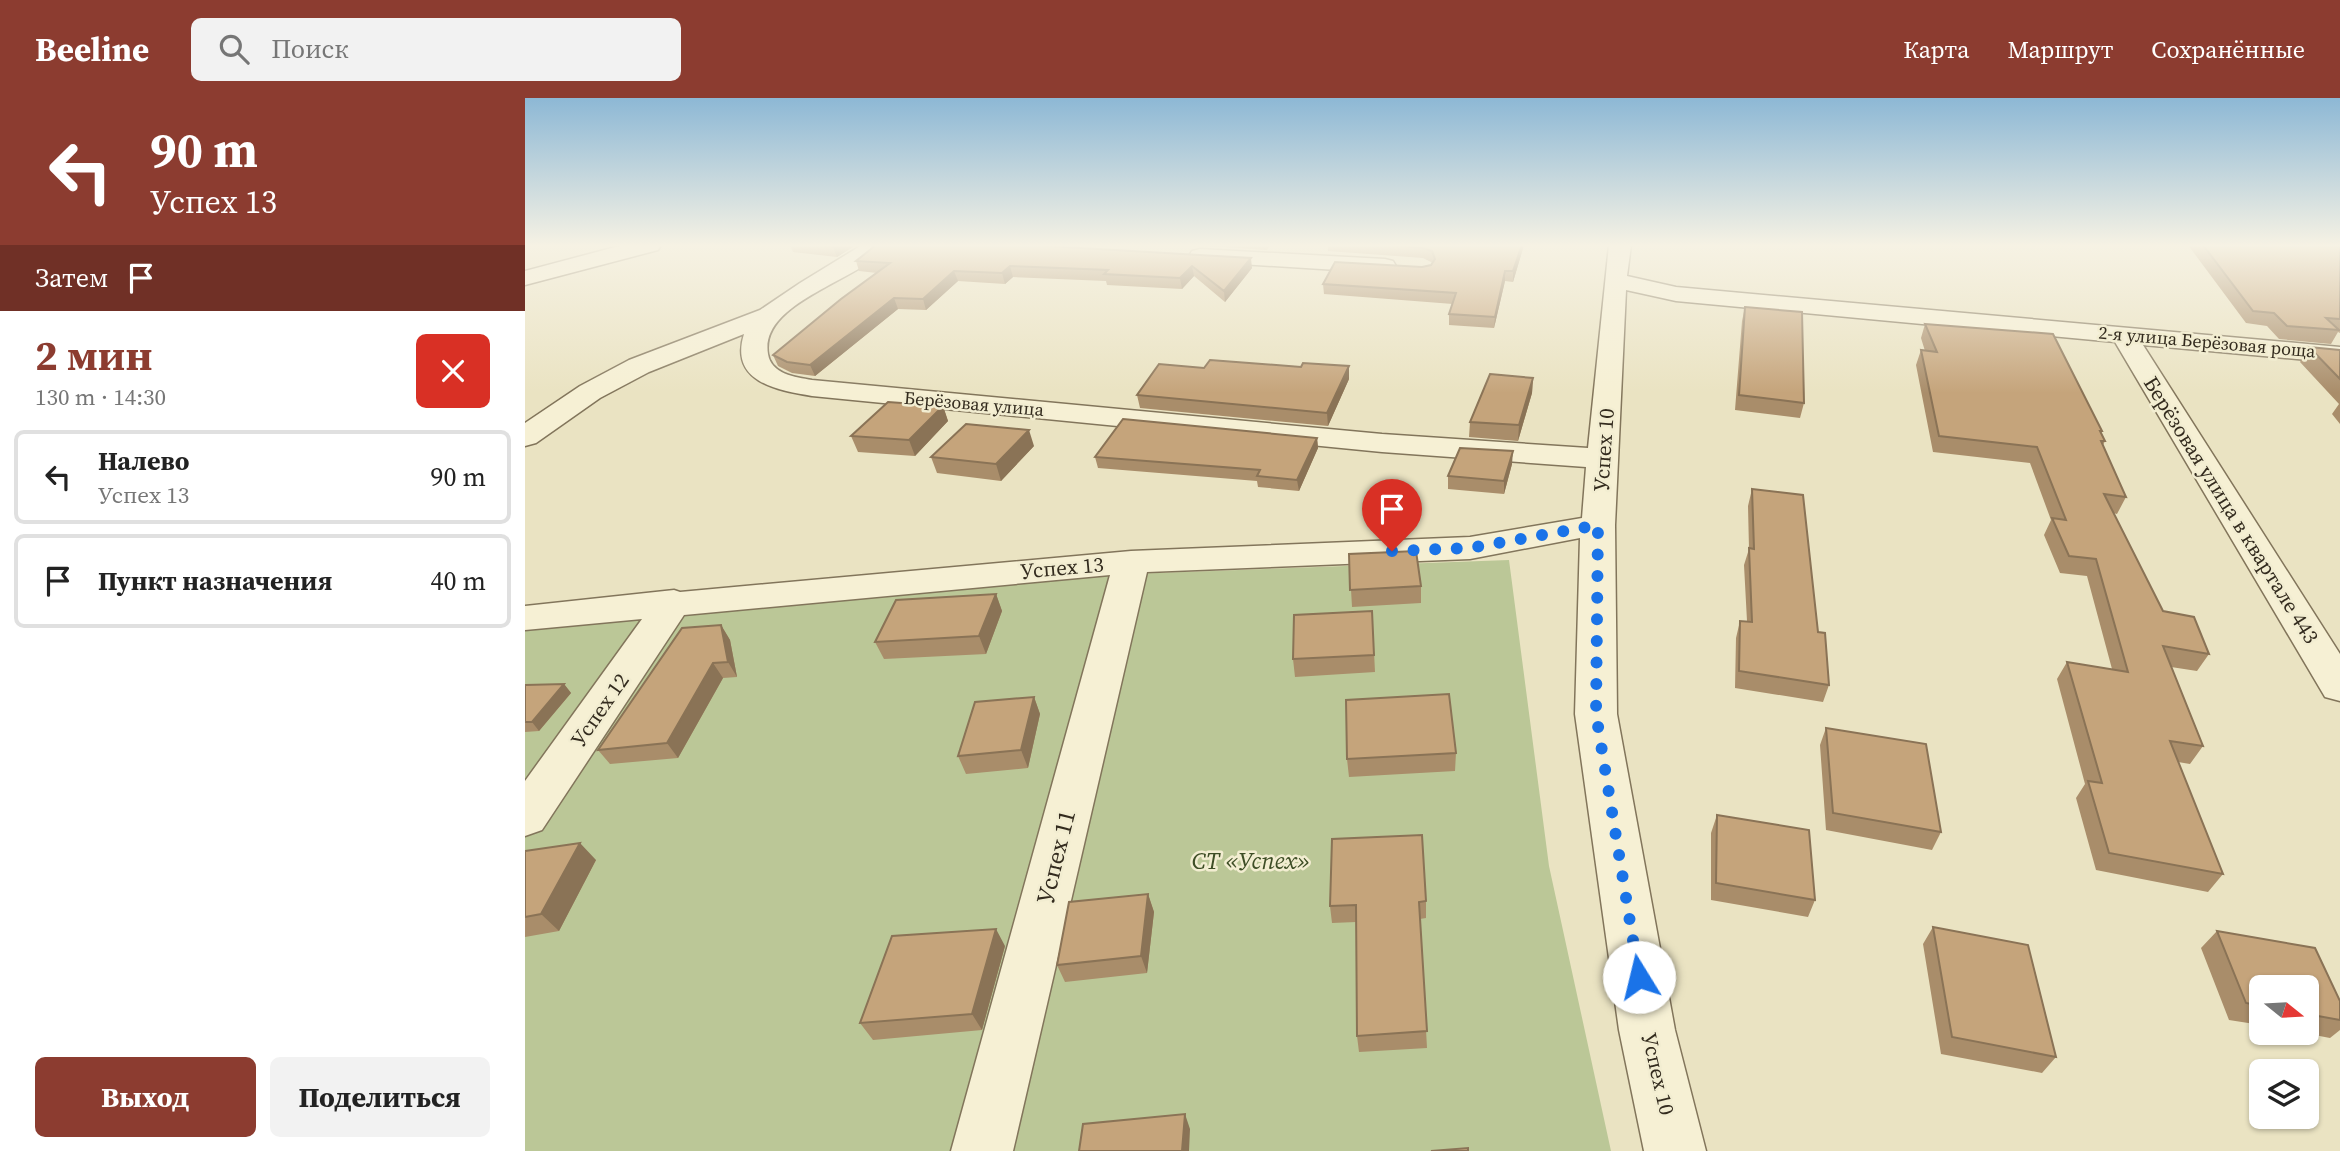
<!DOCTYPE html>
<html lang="ru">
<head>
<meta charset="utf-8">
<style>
  :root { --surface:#fff; --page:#f2f2f2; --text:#222; --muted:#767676; --line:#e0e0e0; --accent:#8c3c30 }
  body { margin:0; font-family:"Source Serif 4",serif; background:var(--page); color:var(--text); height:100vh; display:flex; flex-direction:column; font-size:26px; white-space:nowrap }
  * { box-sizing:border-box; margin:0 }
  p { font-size:23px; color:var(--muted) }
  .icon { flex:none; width:38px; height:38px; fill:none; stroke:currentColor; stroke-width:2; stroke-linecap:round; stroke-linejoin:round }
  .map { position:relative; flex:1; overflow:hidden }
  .drawer { display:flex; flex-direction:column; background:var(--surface); width:525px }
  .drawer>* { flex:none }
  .top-card { background:#8c3c30; color:#fff; overflow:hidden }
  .needle { width:46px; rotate:108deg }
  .fabs { position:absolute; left:1724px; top:877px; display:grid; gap:14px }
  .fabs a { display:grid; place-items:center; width:70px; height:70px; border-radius:10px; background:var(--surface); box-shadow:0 2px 5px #0004; font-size:35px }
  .pin { position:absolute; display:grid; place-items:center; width:60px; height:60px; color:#fff; margin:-72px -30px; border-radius:50% 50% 50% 0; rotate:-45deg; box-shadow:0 0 7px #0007 }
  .pin .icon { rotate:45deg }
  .me { position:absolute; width:77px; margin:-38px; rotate:351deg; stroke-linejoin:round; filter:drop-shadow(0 0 5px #0008) }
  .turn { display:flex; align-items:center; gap:24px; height:147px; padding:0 35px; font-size:32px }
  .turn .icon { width:91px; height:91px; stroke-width:2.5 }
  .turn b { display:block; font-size:49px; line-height:60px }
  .then { display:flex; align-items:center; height:66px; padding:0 35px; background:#0003; gap:14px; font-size:26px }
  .round { display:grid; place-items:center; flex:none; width:74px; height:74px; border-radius:10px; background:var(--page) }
  .overview { display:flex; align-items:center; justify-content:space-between; height:119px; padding:0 35px }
  h1 { font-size:42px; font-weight:700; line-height:52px; color:var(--accent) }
  .cta { display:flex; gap:14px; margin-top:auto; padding:14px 35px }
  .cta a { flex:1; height:80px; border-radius:10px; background:var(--accent); color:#fff; font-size:28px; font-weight:700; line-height:80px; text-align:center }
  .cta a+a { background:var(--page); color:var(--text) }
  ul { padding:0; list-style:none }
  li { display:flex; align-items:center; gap:21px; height:94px; margin:0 14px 10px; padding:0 21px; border:4px solid var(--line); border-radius:10px }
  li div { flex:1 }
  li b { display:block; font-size:26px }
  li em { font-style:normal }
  header { display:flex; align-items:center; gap:42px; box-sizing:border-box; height:98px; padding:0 35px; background:var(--accent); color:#fff }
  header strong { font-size:33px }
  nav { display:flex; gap:38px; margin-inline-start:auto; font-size:24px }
  .search { width:490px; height:63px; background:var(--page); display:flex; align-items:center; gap:18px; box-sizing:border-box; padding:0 24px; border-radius:10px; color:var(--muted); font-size:26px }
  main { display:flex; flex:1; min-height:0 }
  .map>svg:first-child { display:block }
  .green { fill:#bbc797 }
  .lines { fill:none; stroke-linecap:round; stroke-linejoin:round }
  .minor-casing { stroke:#82755b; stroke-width:3 }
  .minor { fill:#f6f0d4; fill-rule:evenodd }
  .wall { fill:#a98d6a }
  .shaded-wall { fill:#8a7356 }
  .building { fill:#c5a47b; stroke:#8a7356; stroke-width:2 }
  .route { stroke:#1a73e8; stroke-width:12; stroke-dasharray:0 21.6 }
  .labels { text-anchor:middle; stroke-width:5; stroke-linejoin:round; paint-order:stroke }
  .far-street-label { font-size:18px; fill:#332b1e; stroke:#f2edd1 }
  .street-label { font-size:21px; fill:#332b1e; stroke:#f2edd1 }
  .near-street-label { font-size:24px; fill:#332b1e; stroke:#f2edd1 }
  .near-park-label { font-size:24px; font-style:italic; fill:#3e4e26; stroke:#f2edd1 }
</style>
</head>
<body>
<header>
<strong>Beeline</strong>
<div class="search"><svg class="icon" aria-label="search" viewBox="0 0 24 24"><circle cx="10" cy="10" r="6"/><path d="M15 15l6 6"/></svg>Поиск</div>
<nav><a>Карта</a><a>Маршрут</a><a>Сохранённые</a></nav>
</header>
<main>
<section class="drawer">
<div class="top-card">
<div class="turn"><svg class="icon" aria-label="left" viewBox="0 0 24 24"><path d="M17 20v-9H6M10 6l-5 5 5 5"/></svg><div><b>90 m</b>Успех 13</div></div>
<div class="then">Затем<svg class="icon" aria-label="arrive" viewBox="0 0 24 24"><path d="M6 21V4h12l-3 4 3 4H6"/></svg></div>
</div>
<div class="overview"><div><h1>2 мин</h1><p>130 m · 14:30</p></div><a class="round" style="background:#d93025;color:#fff"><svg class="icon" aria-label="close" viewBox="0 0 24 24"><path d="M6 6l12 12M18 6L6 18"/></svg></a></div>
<ul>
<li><svg class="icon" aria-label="left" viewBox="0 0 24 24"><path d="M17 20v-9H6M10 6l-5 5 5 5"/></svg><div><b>Налево</b><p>Успех 13</p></div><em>90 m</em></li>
<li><svg class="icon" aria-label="arrive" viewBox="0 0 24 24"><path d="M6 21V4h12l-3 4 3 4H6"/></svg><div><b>Пункт назначения</b></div><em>40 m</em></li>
</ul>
<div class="cta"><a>Выход</a><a>Поделиться</a></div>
</section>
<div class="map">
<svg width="1815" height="1053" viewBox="0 0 1815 1053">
  <rect width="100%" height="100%" fill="#eae3c2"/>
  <path class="green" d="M 984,462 L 1024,768 L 1086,1053 L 0,1053 L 0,532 L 579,477 Z"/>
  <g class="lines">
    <defs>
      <path id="minor" d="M 98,147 L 136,147 L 133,152 L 0,187 L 0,173 Z
        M 337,147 L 364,147 C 338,182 234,203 243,256 C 246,276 270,279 287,282 L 857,336 L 1063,350 L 1084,147 L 1106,147 L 1102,178 L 1151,189 L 1815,249 L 1815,265 L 1618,247 L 1815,556 L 1815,603 L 1800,599 L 1590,244 L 1151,203 L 1101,192 L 1090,427 L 1092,616 L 1150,932 L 1181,1053 L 1119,1053 L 1094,932 L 1050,616 L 1055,440 L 945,461 L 622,474 L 488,1053 L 426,1053 L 585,477 L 159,517 L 17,732 L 0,738 L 0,683 L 117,521 L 0,532 L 0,508 L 149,492 L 155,494 L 606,453 L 945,439 L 1057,420 L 1061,369 L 857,354 L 287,298 C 252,292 204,284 219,236 L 124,274 L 75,300 L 11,345 L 0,348 L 0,325 L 55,288 L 104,262 L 235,212 L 275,185 Z
        M 675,151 L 860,161 L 868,163 L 871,168 L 868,173 L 860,175 L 667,163 L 664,158 L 667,153 Z"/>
    </defs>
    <use href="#minor" class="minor-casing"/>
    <use href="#minor" class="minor"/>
  </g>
  <path class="wall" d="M 265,147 L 331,147 L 312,159 L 268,154 Z
    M 351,147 L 727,170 L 700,204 L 669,178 L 657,191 L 582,187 L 581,183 L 488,179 L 480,186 L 433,183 L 401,212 L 373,211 L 290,278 L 267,275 L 253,268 L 248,257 L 352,175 L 334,173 L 331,163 Z
    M 670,147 L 745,147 L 742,152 Z
    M 803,147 L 999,147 L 988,184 L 980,183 L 969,230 L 924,227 L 924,216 L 928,206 L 799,196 L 798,186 L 897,169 L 906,167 L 908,165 L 898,160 L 803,153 Z
    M 1663,147 L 1815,147 L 1815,235 L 1813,234 L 1806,246 L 1754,241 L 1742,228 L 1721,225 Z
    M 1220,209 L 1279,305 L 1275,320 L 1210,312 L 1217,223 Z
    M 1400,226 L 1577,333 L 1576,335 L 1580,343 L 1578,347 L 1601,399 L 1592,416 L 1588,415 L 1638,513 L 1684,556 L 1672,573 L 1646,569 L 1678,648 L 1665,666 L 1653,664 L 1698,776 L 1683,794 L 1571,772 L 1551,700 L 1560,686 L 1532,581 L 1542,564 L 1587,571 L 1562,478 L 1535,475 L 1519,437 L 1526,422 L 1505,365 L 1408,354 L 1391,267 L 1396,252 L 1400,253 L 1396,240 Z
    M 1784,249 L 1815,252 L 1815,326 L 1807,316 L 1814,306 L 1775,264 Z
    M 1008,280 L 1007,295 L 993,343 L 944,339 L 945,324 Z
    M 824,281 L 803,328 L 615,310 L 612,297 Z
    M 418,308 L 423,323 L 390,358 L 333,354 L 326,338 Z
    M 792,340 L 793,350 L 774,393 L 733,389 L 732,383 L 573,370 L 570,359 Z
    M 509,348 L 476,383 L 412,375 L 406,359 Z
    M 987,366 L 979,396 L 923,391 L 923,378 Z
    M 1227,391 L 1293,534 L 1304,587 L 1298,604 L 1210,590 L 1211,540 L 1215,523 L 1222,523 L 1219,467 L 1224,451 L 1223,408 Z
    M 824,456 L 896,488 L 896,505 L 827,509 Z
    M 471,496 L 477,513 L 461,556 L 359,561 L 350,544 Z
    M 847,513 L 850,574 L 770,579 L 768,561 Z
    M 196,527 L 205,542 L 212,579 L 198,580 L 153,660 L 85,666 L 73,652 Z
    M 39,586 L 46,595 L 14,633 L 0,634 L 0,587 Z
    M 509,599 L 515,616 L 503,670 L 441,676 L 433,658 Z
    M 1301,630 L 1416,734 L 1407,752 L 1301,732 L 1295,647 Z
    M 931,655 L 930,673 L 824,679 L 822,661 Z
    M 1192,717 L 1290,802 L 1283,819 L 1186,802 L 1186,735 Z
    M 0,753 L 71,762 L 34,833 L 0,839 Z
    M 623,796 L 629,814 L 622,875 L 540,884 L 532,867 Z
    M 901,803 L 901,820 L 895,821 L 902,950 L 834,954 L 832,938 L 831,824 L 807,825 L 805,808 Z
    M 1408,829 L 1531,959 L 1517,975 L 1416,956 L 1398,846 Z
    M 1692,833 L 1815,903 L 1815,932 L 1805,940 L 1774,934 L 1782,934 L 1782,889 L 1736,889 L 1736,927 L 1704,922 L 1676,850 Z
    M 480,848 L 457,932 L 348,942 L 335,925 Z"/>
  <path class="shaded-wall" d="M 311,147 L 331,147 L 312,159 L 308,149 Z
    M 997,147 L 999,147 L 988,184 L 988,173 Z
    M 726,160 L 727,170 L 700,204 L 699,193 Z
    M 485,168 L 488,179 L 480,186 L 477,175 Z
    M 667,168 L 669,178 L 657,191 L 655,180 Z
    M 429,173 L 433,183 L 401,212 L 398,201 Z
    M 980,173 L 980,183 L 969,230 L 970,219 Z
    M 369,200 L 373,211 L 290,278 L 285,267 Z
    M 824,268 L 824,281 L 803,328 L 802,315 Z
    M 1008,280 L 1007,295 L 993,343 L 994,327 Z
    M 418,308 L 423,323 L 390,358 L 384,342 Z
    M 504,332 L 509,348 L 476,383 L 471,366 Z
    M 792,340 L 793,350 L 774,393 L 772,382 Z
    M 988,353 L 987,366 L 979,396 L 979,383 Z
    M 471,496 L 477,513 L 461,556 L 454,538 Z
    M 196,527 L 205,542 L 212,579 L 203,564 Z
    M 188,565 L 198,580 L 153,660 L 142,645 Z
    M 39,586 L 46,595 L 14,633 L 7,624 Z
    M 509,599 L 515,616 L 503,670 L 496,652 Z
    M 55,745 L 71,762 L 34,833 L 16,816 Z
    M 623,796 L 629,814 L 622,875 L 616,858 Z
    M 471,831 L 480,848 L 457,932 L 447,916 Z
    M 660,1016 L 665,1031 L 664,1053 L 657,1053 Z"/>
  <path class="building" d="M 292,147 L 311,147 L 308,149 Z
    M 351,147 L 505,147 L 726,160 L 699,193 L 667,168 L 655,180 L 579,176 L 583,172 L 485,168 L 477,175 L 429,173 L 398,201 L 369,200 L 285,267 L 262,264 L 248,257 L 316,201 L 365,165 L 331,163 Z
    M 862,147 L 997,147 L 988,173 L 980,173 L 970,219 L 924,216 L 931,195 L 798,186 L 810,164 L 897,169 L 906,167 L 910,161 L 907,153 L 898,150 Z
    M 1678,147 L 1815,147 L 1815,221 L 1801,220 L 1814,232 L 1762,228 L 1749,215 L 1728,213 Z
    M 1220,209 L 1277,214 L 1279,305 L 1214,297 Z
    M 1400,226 L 1528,236 L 1577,333 L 1575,333 L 1580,343 L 1576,343 L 1601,399 L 1579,396 L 1638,513 L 1669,519 L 1684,556 L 1638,548 L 1678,648 L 1645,643 L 1698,776 L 1584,755 L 1563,683 L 1577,685 L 1542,564 L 1603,574 L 1571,461 L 1544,458 L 1527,420 L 1541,422 L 1512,349 L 1414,338 L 1396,252 L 1412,254 Z
    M 1784,249 L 1815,252 L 1815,281 Z
    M 685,262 L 776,269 L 778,265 L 824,268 L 802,315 L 612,297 L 634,266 L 679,270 Z
    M 965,276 L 1008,280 L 994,327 L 945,324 Z
    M 363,304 L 418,308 L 384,342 L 326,338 Z
    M 598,321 L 792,340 L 772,382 L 732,378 L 735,372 L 570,359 Z
    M 441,326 L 504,332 L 471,366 L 406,359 Z
    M 935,350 L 988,353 L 979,383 L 923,378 Z
    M 1227,391 L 1278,397 L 1293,534 L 1300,535 L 1304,587 L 1214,573 L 1215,523 L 1227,524 L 1224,450 L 1229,451 Z
    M 891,453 L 896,488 L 825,492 L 824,456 Z
    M 471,496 L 454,538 L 350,544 L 371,502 Z
    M 847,513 L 849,557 L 768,561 L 769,517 Z
    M 196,527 L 203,564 L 188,565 L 142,645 L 73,652 L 157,530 Z
    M 39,586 L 7,624 L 0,624 L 0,587 Z
    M 924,596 L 931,655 L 822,661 L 821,602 Z
    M 509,599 L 496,652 L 433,658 L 450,604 Z
    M 1301,630 L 1401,646 L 1416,734 L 1308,715 Z
    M 1192,717 L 1284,732 L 1290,802 L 1191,785 Z
    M 897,737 L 901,803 L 894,804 L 902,933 L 832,938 L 831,807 L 805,808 L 807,741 Z
    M 55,745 L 16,816 L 0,819 L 0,753 Z
    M 623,796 L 616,858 L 532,867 L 544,804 Z
    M 1408,829 L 1503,847 L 1531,959 L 1427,939 Z
    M 471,831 L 447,916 L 335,925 L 367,838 Z
    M 1692,833 L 1790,850 L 1815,903 L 1815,922 L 1782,916 L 1782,889 L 1736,889 L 1736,908 L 1721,905 Z
    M 660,1016 L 657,1053 L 554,1053 L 558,1026 Z
    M 943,1050 L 943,1053 L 906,1053 Z"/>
  <linearGradient id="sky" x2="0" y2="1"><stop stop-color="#8db8d5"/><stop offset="0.5" stop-color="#f6f2e4"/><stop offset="1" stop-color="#f6f2e4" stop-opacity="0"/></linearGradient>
  <rect width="1815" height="295" fill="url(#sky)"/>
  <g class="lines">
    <path class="route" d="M 867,453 L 945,450 L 1073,427 L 1071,616 L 1114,879"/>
  </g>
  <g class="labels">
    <g class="far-street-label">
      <text transform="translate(1682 244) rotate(5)" y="6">2-я улица Берёзовая роща</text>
      <text transform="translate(449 306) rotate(5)" y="6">Берёзовая улица</text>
    </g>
    <g class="street-label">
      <text transform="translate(1079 352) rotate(-86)" y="7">Успех 10</text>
      <text transform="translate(1706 412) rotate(58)" y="7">Берёзовая улица в квартале 443</text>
      <text transform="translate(537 470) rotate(-5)" y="7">Успех 13</text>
      <text transform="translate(75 612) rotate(-55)" y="7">Успех 12</text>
      <text transform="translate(1133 976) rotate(77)" y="7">Успех 10</text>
    </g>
    <g class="near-street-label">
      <text transform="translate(531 759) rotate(-76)" y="8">Успех 11</text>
    </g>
    <g class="near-park-label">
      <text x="726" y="771">СТ «Успех»</text>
    </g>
  </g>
</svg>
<div class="fabs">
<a><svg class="needle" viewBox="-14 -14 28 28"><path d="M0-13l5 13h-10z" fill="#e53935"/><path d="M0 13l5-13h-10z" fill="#767676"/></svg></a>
<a><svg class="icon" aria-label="layers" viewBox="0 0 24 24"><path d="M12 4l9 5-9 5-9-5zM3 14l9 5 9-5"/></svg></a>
</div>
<div class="pin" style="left:867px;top:453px;background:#d93025"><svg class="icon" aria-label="arrive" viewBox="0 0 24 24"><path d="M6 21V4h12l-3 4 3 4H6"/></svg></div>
<svg class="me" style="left:1114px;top:879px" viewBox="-20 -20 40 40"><circle r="19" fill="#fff"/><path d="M0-13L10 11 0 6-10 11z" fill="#1a73e8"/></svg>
</div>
</main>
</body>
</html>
